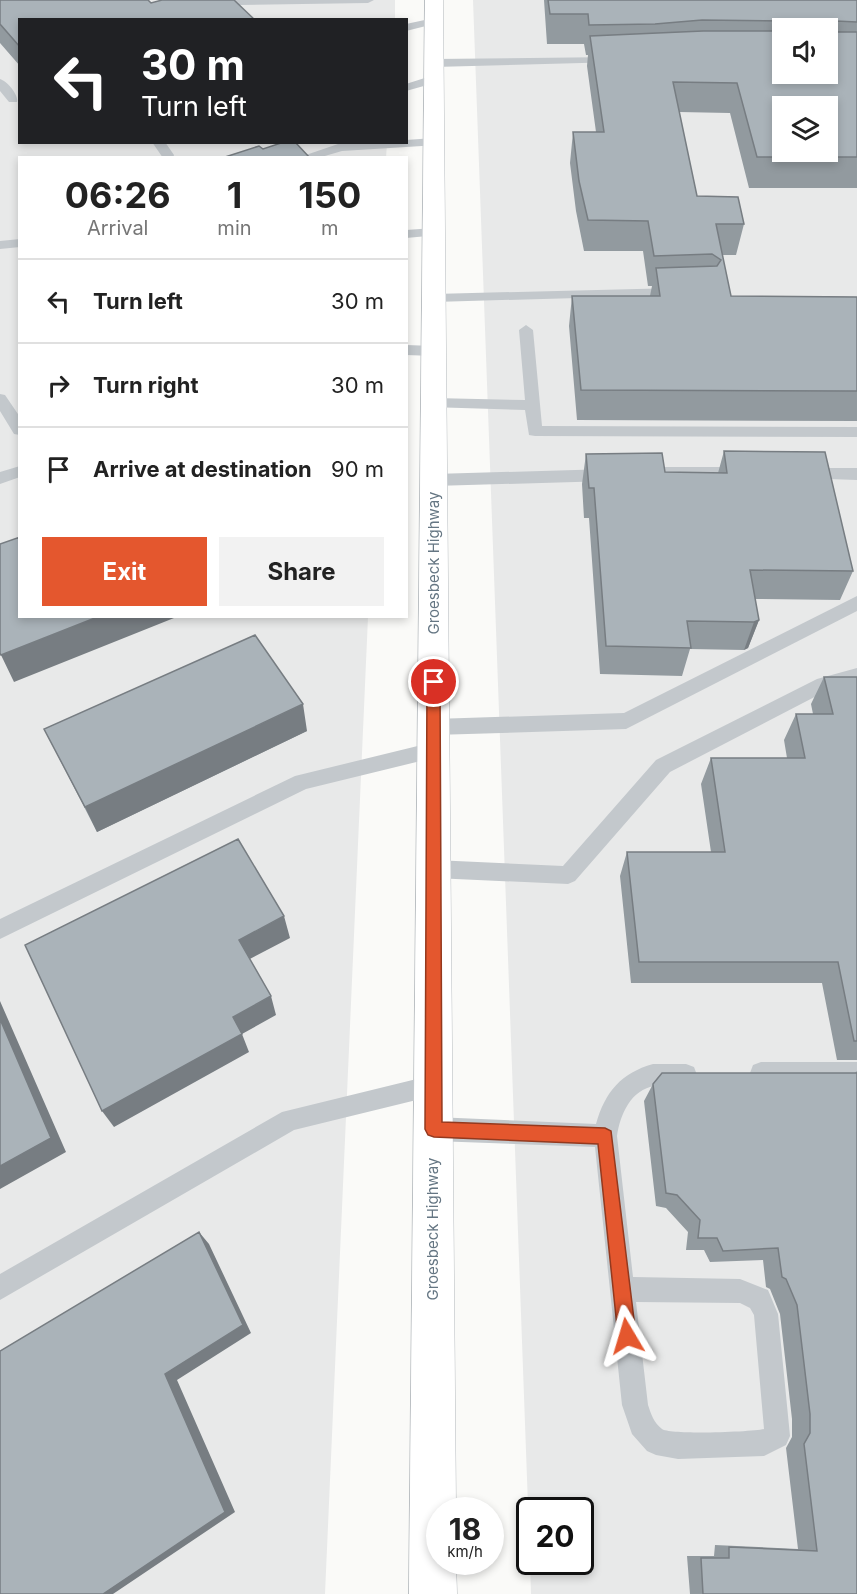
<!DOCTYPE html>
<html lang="en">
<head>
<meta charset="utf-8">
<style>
  :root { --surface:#fff; --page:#f2f2f2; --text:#222; --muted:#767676; --line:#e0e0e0; --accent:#e4572e }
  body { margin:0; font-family:Inter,sans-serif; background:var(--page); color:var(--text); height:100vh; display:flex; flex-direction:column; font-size:22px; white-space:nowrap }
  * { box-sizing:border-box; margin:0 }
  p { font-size:20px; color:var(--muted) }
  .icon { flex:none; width:33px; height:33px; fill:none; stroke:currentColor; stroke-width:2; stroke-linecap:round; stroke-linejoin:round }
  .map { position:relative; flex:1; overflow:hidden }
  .drawer { position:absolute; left:18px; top:156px; width:390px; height:462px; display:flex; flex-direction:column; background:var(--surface); border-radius:0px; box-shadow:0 3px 9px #0003 }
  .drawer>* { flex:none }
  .hud { position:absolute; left:18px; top:18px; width:390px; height:126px; border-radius:0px; box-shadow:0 3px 9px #0003; background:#202124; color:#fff; overflow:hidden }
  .tools { position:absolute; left:772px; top:18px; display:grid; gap:12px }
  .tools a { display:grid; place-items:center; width:66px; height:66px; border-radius:0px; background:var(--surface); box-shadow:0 3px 9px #0003; font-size:30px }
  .speed { position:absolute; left:426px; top:1497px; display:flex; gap:12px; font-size:30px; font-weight:700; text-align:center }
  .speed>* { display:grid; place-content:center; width:78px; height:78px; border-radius:50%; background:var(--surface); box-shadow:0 3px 9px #0003; line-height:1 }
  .speed small { font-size:15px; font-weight:400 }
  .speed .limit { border:3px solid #111; border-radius:9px; background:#fff; color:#111 }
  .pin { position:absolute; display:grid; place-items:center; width:51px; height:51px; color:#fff; margin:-26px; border:3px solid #fff; border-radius:50%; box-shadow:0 2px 6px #0007 }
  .me { position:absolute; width:66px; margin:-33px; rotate:353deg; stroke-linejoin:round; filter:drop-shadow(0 0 4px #0008) }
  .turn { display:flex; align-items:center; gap:21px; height:126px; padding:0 24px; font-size:27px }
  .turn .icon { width:78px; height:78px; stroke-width:2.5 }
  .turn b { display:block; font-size:42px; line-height:51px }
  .eta { display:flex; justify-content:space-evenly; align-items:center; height:102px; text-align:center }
  .eta b { font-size:36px; font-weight:700; line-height:42px }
  .action { display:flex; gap:12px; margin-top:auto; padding:12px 24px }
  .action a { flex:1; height:69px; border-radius:0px; background:var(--accent); color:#fff; font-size:24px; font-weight:700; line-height:69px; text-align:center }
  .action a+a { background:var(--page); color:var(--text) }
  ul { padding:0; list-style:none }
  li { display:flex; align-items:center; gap:18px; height:84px; padding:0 24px; border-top:2px solid var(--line) }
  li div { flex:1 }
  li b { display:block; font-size:22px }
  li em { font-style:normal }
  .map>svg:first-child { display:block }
  .built { fill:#e8e9e9; fill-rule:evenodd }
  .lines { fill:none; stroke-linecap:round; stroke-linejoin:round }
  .primary-casing { stroke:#b5babe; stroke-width:1 }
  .service { fill:#c3c8cc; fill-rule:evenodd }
  .primary { fill:#fff; fill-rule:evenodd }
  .wall { fill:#929a9f; fill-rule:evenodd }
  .shaded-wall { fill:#777d82 }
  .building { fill:#aab3b9; stroke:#777d82; stroke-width:1.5; fill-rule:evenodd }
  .route { fill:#e4572e; stroke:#94391e; stroke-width:1.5 }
  .labels { text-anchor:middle; stroke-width:6; stroke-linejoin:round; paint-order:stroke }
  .street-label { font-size:15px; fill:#657683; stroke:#fff }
</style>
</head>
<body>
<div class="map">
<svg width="857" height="1594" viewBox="0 0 857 1594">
  <rect width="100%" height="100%" fill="#fafaf8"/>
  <path class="built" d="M 0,0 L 395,0 L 395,19 L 20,20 L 20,142 L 387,143 L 386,158 L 20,158 L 20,616 L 368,617 L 325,1594 L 0,1594 Z
    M 473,0 L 857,0 L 857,1594 L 531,1594 L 530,1562 L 580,1562 L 580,1510 L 530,1510 L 529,1533 ZM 783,28 L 828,28 L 828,74 L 783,74 ZM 783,106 L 828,106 L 828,152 L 783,152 Z"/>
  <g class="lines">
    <defs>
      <path id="primary" d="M 425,0 L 443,0 L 456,1510 L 440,1510 L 440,1562 L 456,1562 L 457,1594 L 409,1594 Z"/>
    </defs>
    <use href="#primary" class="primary-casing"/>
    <path class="service" d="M 234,0 L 374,0 L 368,3 L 239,5 L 186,20 L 166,20 Z
      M 434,18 L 440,21 L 438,23 L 406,31 L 406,24 Z
      M 615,57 L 619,58 L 619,62 L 434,67 L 428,63 L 434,59 Z
      M 434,75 L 438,76 L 438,82 L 406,91 L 406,84 Z
      M 0,79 C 7,81 19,95 17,102 L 9,102 L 0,91 Z
      M 434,138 L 438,139 L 440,142 L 438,145 L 342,151 L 318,158 L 297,158 L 341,143 L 406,142 L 406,140 Z
      M 152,142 L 165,142 L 174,155 L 173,158 L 163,158 Z
      M 434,228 L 441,232 L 439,235 L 406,238 L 406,230 Z
      M 20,239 L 20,247 L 0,249 L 0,241 Z
      M 677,288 L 682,289 L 684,292 L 682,295 L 434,302 L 427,298 L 434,294 Z
      M 526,325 L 533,330 L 542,426 L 857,427 L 857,437 L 535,436 L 529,435 L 525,410 L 429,407 L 426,403 L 434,398 L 525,400 L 519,330 Z
      M 406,345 L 434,346 L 441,351 L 434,356 L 406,355 Z
      M 0,394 L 5,395 L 20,417 L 20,435 L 14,434 L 0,411 Z
      M 20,466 L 20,477 L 0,484 L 0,472 Z
      M 665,467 L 744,467 L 750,469 L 752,473 L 750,477 L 744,479 L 665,479 L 659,477 L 657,473 L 659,469 Z
      M 806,468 L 857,468 L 857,480 L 800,478 L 798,474 L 800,470 Z
      M 609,469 L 615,471 L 617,475 L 615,479 L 609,481 L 434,486 L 428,484 L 426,480 L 428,476 L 434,474 Z
      M 857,596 L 857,611 L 626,729 L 434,735 L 427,732 L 425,727 L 427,722 L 434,719 L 624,713 Z
      M 857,668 L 857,682 L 828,690 L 670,772 L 575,881 L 568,884 L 434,878 L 427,875 L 424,869 L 427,863 L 434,860 L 563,866 L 656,760 L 817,679 Z
      M 434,742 L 441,744 L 444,750 L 441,756 L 306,789 L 0,939 L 0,919 L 295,776 Z
      M 761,1062 L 857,1062 L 857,1084 L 761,1084 L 753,1081 L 750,1073 L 753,1065 Z
      M 653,1064 L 686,1064 L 694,1067 L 697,1075 L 694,1083 C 681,1088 669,1084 655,1086 C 631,1089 620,1115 617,1136 L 633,1277 L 740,1279 L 768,1290 L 778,1314 L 790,1436 L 786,1445 L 764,1456 L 678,1459 L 656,1455 L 647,1451 L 632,1434 L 622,1405 L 595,1147 L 434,1141 L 426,1137 L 422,1129 L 426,1121 L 434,1117 L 596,1124 C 605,1092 621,1073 653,1064 ZM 636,1302 L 740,1303 L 750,1308 L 754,1315 L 764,1429 C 751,1432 670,1435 662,1429 C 654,1423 651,1414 648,1405 Z
      M 433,1075 L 441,1078 L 444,1086 L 441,1094 L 294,1130 L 0,1300 L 0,1274 L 282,1112 Z"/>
    <use href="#primary" class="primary"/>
  </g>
  <path class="wall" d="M 0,0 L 151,3 L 20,20 L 20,66 L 0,43 Z
    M 544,0 L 857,0 L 857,188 L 749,188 L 730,113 L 679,112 L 697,196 L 744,224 L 736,255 L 722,255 L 731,296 L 857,297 L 857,421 L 577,420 L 569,326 L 572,296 L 650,296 L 652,286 L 648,286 L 643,251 L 584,251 L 576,211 L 570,163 L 573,132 L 596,132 L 587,66 L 588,55 L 586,55 L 584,44 L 547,44 ZM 783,28 L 828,28 L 783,74 Z
    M 724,451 L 853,571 L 840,600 L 755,599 L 759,620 L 748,648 L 744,650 L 690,649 L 682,676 L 600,674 L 589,518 L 584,518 L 582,484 L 586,454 L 665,472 L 718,473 Z
    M 824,677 L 857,677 L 857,1060 L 837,1060 L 822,983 L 631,983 L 620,876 L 627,852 L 711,852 L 701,784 L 711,758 L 787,758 L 784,740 L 796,714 L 813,714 L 811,704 Z
    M 44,729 L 307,731 L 97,832 Z
    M 857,1071 L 857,1594 L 690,1594 L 687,1556 L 714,1556 L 715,1545 L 798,1549 L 786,1448 L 792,1437 L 792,1419 L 780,1314 L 770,1289 L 766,1287 L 763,1260 L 710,1262 L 704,1250 L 686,1250 L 688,1232 L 666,1208 L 656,1206 L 644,1101 L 653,1084 L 855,1073 Z"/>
  <path class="shaded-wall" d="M 100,616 L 179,616 L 14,682 L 1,655 Z
    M 759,620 L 748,648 L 744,650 L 754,622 Z
    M 303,704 L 307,731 L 97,832 L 85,807 Z
    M 284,916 L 290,938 L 246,961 L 239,940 Z
    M 271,996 L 276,1015 L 242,1034 L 249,1052 L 114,1127 L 102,1111 L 233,1017 Z
    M 0,1001 L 66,1152 L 0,1189 Z
    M 199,1232 L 209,1244 L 251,1333 L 177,1380 L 235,1512 L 113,1594 L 103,1594 L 165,1374 Z"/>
  <path class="building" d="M 0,0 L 148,0 L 151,3 L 162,0 L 234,0 L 255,20 L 20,20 L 20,47 L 0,24 Z
    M 548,0 L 857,0 L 857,22 L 836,21 L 834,29 L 836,32 L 857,32 L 857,157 L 757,157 L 737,83 L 673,82 L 697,196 L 738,197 L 744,224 L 716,224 L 731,296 L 857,297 L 857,391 L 581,390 L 572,296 L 660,296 L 656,268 L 717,266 L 721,260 L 712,254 L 654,256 L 648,221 L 588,220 L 579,181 L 573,132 L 604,132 L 590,36 L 703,31 L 783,31 L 783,74 L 828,74 L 828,28 L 791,28 L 792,23 L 790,21 L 702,20 L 655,24 L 589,25 L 588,14 L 550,14 ZM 783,106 L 828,106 L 828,152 L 783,152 Z
    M 284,142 L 295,142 L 310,158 L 222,158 L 259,146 L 263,149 Z
    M 724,451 L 825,452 L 853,571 L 750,570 L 759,620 L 754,622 L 687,621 L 691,648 L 606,646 L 594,488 L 589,488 L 586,454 L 662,453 L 665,472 L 727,473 Z
    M 20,537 L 20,616 L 100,616 L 1,655 L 0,653 L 0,544 Z
    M 255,635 L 303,704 L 85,807 L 44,729 Z
    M 824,677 L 857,677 L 857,1041 L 854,1041 L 838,962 L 639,962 L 627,852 L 725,852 L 711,758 L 805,758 L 796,714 L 833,714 Z
    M 238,839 L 284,916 L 239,940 L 271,996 L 233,1017 L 242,1034 L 102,1111 L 25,945 Z
    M 0,1019 L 51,1138 L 0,1166 Z
    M 662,1073 L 857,1073 L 857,1594 L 703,1594 L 701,1558 L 729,1558 L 729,1547 L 817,1551 L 804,1444 L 810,1433 L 810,1414 L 797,1305 L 786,1279 L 782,1277 L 778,1248 L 723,1251 L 717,1238 L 698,1238 L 700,1220 L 677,1195 L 666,1193 L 653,1084 Z
    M 199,1232 L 243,1325 L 165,1374 L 225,1512 L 103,1594 L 0,1594 L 0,1351 Z"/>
  <path class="route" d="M 434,677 L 440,682 L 442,1122 L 605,1128 L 611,1131 L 636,1336 L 633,1342 L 627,1345 L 621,1342 L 618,1336 L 598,1144 L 434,1137 L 428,1135 L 425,1129 L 427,682 Z"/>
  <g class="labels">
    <g class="street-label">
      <text transform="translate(434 563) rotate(-90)" y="5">Groesbeck Highway</text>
      <text transform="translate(433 1229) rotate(-90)" y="5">Groesbeck Highway</text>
    </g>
  </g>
</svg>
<div class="tools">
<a><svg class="icon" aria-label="sound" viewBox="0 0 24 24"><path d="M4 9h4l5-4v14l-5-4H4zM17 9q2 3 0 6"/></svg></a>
<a><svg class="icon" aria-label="layers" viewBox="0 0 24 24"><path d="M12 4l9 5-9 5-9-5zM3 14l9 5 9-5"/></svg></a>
</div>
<div class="speed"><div>18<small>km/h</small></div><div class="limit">20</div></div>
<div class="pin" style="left:434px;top:682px;background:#d93025"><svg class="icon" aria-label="arrive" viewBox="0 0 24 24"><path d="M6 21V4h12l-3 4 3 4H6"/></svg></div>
<svg class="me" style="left:627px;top:1336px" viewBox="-20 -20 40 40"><path d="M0-17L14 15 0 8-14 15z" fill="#e4572e" stroke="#fff" stroke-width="4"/></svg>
<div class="hud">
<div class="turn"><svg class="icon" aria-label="left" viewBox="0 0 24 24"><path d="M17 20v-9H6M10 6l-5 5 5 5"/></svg><div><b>30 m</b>Turn left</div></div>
</div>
<section class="drawer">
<div class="eta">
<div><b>06:26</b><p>Arrival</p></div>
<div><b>1</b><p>min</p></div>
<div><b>150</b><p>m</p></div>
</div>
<ul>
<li><svg class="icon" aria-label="left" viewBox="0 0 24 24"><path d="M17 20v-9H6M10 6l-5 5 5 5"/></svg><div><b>Turn left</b></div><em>30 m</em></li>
<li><svg class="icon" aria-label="right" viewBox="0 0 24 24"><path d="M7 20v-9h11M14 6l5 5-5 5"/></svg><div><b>Turn right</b></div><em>30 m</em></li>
<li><svg class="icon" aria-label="arrive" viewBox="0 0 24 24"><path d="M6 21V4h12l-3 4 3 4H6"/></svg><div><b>Arrive at destination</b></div><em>90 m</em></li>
</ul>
<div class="action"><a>Exit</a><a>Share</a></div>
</section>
</div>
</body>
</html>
